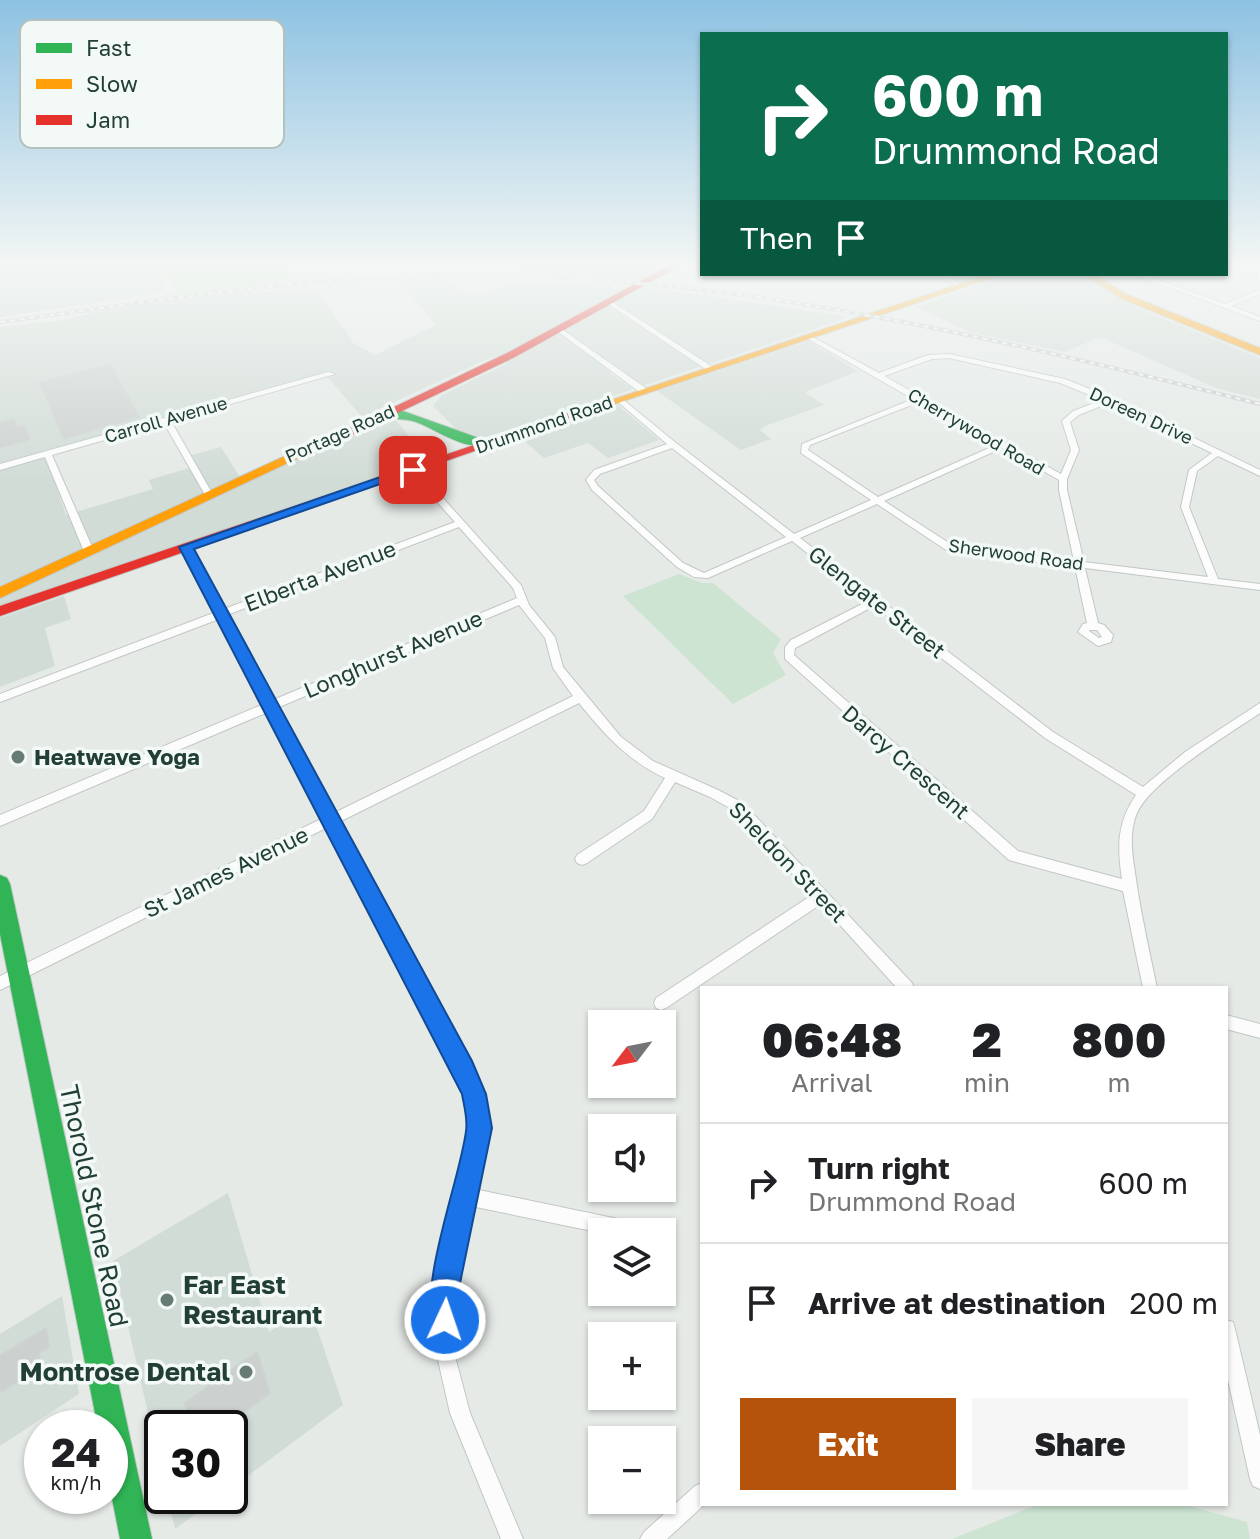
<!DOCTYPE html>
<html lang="en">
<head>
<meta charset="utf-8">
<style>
  :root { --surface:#fff; --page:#f6f6f6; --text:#202124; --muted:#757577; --line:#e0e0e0; --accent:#b45309 }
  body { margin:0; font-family:"Golos Text",sans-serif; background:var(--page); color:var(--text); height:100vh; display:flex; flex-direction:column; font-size:30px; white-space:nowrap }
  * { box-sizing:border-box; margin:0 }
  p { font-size:26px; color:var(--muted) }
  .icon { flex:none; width:44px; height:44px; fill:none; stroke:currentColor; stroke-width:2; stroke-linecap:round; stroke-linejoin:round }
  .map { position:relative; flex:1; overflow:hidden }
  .drawer { position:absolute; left:700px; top:986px; width:528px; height:520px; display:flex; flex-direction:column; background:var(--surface); border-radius:0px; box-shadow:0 2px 6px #0004 }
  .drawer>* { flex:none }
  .guide { position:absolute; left:700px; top:32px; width:528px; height:244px; border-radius:0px; box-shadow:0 2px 6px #0004; background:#0b6e4f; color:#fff; overflow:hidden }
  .needle { width:52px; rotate:238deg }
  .controls { position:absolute; left:588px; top:1010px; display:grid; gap:16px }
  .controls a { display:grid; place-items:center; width:88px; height:88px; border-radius:0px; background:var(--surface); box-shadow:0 2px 6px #0004; font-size:40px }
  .speed { position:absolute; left:24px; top:1410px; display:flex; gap:16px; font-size:40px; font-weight:700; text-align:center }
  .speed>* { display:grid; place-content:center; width:104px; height:104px; border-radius:50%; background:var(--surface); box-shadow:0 2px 6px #0004; line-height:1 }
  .speed small { font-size:20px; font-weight:400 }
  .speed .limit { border:4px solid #111; border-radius:12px; background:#fff; color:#111 }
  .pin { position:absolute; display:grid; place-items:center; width:68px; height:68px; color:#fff; margin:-34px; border-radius:16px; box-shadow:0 4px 12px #0006 }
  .me { position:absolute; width:88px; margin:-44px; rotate:3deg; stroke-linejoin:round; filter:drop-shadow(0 0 6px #0008) }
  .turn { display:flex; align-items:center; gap:28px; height:168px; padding:0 40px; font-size:36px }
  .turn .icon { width:104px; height:104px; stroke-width:2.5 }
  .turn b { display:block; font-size:56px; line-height:68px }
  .then { display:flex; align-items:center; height:76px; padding:0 40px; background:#0003; gap:16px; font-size:30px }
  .eta { display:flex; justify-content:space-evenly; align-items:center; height:136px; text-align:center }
  .eta b { font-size:48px; font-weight:800; line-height:56px }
  .action { display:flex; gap:16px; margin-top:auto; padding:16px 40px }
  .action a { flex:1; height:92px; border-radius:0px; background:var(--accent); color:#fff; font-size:32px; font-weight:800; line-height:92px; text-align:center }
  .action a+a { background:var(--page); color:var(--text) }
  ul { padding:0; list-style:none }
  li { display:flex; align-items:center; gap:24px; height:120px; padding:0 40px; border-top:2px solid var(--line) }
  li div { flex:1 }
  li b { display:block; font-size:30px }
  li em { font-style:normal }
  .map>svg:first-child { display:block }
  .built { fill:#d2dcd7 }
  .green { fill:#cde4d2 }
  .building { fill:#ccd1cf; stroke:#cdd3d0; stroke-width:2 }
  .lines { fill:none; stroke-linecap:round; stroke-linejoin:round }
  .street-casing { stroke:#c2c7c4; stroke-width:2 }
  .fast-casing { stroke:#c0c8c4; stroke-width:2 }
  .slow-casing { stroke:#c0c8c4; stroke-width:2 }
  .jam-casing { stroke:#c0c8c4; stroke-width:2 }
  .street { fill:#fbfcfb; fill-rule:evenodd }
  .fast { fill:#30b455; fill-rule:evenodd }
  .slow { fill:#ff9f0a; fill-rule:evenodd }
  .jam { fill:#e5322d; fill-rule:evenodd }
  .rail-casing { stroke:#c7cbca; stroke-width:4 }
  .rail { stroke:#f3f9f6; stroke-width:2; stroke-dasharray:5; stroke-linecap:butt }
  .route { fill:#1a73e8; stroke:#114b97; stroke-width:2 }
  .poi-dot { fill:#667b73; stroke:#f3f9f6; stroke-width:3 }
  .labels { text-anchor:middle; stroke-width:7; stroke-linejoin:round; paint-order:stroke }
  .far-street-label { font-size:18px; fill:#213f35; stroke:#f3f9f6 }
  .street-label { font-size:22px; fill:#213f35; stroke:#f3f9f6 }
  .poi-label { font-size:22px; font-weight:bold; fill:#213f35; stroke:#f3f9f6; text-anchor:start }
  .near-street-label { font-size:26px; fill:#213f35; stroke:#f3f9f6 }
  .near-poi-label { font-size:26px; font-weight:bold; fill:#213f35; stroke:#f3f9f6; text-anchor:start }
  .key { fill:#f3f9f6; stroke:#b4c1bc; stroke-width:2 }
  .key-label { font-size:22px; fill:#213f35 }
</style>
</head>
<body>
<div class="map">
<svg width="1260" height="1539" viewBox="0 0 1260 1539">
  <rect width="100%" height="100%" fill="#e5eae7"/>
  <path class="built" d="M 0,265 L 165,265 L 163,292 L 0,317 Z
    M 526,265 L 665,265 L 638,281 L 526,271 Z
    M 1009,274 L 1077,274 L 1135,307 L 1260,358 L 1260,399 L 1216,388 L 1100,337 L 1065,352 L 969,332 L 915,307 Z
    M 440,278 L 470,296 L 526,281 L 605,284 L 703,295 L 850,317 L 642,386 L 618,369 L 610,373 L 633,389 L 514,431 L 485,437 L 467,440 L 433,406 L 442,395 L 506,364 L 494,356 L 362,417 L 325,374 L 0,463 L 0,327 L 58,321 L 167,295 L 317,289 L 353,343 L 375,355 L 436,325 L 398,280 Z
    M 808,341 L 858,371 L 805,392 L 824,405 L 765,426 L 760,430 L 771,439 L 741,450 L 657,391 Z
    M 618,405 L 659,440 L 608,458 L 588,443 L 544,458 L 521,438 Z
    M 392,416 L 427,457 L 407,468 L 0,607 L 0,470 L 46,457 L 66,515 L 153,489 L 149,480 L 196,466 L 192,455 L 221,447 L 243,482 Z
    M 64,596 L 71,619 L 45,628 L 55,666 L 0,687 L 0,618 Z
    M 228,1193 L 269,1332 L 309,1305 L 343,1405 L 230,1489 L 230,1428 L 162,1428 L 162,1474 L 113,1261 Z
    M 62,1296 L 79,1394 L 0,1446 L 0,1334 Z
    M 167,1496 L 220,1496 L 175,1529 Z"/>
  <path class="green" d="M 182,265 L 275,265 L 289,275 L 281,282 L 180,297 L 163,271 Z
    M 679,574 L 702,583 L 713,583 L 781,639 L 773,653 L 786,675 L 733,704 L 623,596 Z
    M 1039,1504 L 1182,1504 L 1247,1522 L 1250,1539 L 952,1539 Z"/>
  <path class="building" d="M 110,365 L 139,417 L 64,438 L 40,383 Z
    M 14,420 L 16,427 L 23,425 L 29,439 L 0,447 L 0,423 Z
    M 46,1328 L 49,1347 L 39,1353 L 41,1367 L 0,1392 L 0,1356 Z
    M 257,1352 L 270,1393 L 222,1428 L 192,1428 L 185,1403 Z"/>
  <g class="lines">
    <defs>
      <path id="street" d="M 1260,272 L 1260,281 L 1257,279 L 1257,274 Z
        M 933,274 L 941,274 L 965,286 L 960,287 Z
        M 1133,274 L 1142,274 L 1225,304 L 1260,290 L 1260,294 L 1231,306 L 1260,317 L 1260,321 Z
        M 607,301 L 611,301 L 714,368 L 707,370 L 607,303 Z
        M 556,328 L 560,328 L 647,389 L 647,393 L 641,393 L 556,330 Z
        M 807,334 L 879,373 L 928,355 L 949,354 L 1065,379 L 1112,398 L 1260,470 L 1260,476 L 1218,456 L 1197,471 L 1189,507 L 1218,579 L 1260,584 L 1260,590 L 1085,568 L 1098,623 L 1104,625 L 1113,635 L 1111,642 L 1098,646 L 1078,632 L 1083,624 L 1087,623 L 1075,567 L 946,550 L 877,504 L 800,538 L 1053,732 L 1143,787 L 1185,752 L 1260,703 L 1260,713 C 1229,734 1151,781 1137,813 C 1127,836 1134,863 1137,886 C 1142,919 1150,954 1157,988 L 1143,988 L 1123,891 L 1009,860 L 785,659 L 785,647 L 791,640 L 868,601 L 792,541 L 708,578 L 694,577 L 677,567 L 592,490 L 586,480 L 594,470 L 667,444 L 617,401 L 616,399 L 620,397 L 676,443 L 794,534 L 871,500 L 801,453 L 802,444 L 913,399 L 805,337 L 805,335 ZM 949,358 L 1060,383 L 1102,400 L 1073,411 L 1062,421 L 1071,450 L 1061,474 L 884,376 L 932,359 ZM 919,402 L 996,445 L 878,497 L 808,450 L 810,445 ZM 1108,403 L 1212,453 L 1189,470 L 1181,507 L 1208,577 L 1084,562 L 1067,490 L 1067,479 L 1079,450 L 1070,422 L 1079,415 ZM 672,448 L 786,537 L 704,573 L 683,563 L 598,486 L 594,480 L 600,474 ZM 1002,448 L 1059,480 L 1059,490 L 1074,561 L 952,545 L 884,501 ZM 874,606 L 1045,738 L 1136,795 C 1117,822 1117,847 1122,879 L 1018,851 L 794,655 L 795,648 L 799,646 ZM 1090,630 L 1097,630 L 1102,637 L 1099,638 L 1089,631 Z
        M 328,372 L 335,374 L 171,421 L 212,493 L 211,495 L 204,493 L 164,423 L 52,455 L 93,549 L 91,551 L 85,551 L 83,549 L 45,457 L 0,470 L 0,464 Z
        M 413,467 L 416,468 L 521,585 L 529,605 L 555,637 L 563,667 L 621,737 L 653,761 L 718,790 L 743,803 L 912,983 L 914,988 L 897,988 L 821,904 L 666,1008 L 661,1010 L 656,1008 L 654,1003 L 656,998 L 812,895 L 735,811 L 710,797 L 675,782 L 652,819 L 587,863 L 582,865 L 577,863 L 575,859 L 577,855 L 644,811 L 665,778 C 628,761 604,734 579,703 L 339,822 L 469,1065 L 482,1094 L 487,1128 L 474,1189 L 618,1219 L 624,1222 L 627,1228 L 625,1232 L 602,1233 L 471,1206 L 454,1288 L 456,1360 L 470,1413 L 523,1539 L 501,1539 L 450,1413 L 438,1360 L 436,1288 L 471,1128 L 466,1094 L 458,1075 L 328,827 L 0,990 L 0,976 L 323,818 L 268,712 L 0,826 L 0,815 L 264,704 L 219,619 L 0,702 L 0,694 L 216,612 L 181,547 L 183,545 L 186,544 L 191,547 L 224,609 L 455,522 L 410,472 L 409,470 ZM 459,527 L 513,588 L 517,598 L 273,700 L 227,615 ZM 519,605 L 545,638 L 553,668 L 573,696 L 334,813 L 277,708 Z
        M 1226,1015 L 1260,1024 L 1260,1038 L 1226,1029 Z
        M 1226,1320 L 1233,1322 L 1235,1329 L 1260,1435 L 1260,1489 L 1253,1486 L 1250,1479 L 1226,1371 Z
        M 702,1483 L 702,1504 L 705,1504 L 667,1539 L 640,1539 L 644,1532 L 695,1486 Z"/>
      <path id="fast" d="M 403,411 L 490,442 C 470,455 436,429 416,422 C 405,418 393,421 384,415 L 390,411 Z
        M 0,875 L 7,878 L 10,884 L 152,1539 L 120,1539 L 110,1488 L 110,1428 L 98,1428 L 0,934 Z"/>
      <path id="slow" d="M 989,274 L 1003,274 L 582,415 L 572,413 Z
        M 1083,274 L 1094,274 L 1126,294 L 1260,348 L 1260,355 L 1120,298 Z
        M 333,434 L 343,437 L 0,598 L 0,587 Z"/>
      <path id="jam" d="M 670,265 L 681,265 L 515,357 L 341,440 L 331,437 L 507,353 Z
        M 574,411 L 584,413 L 0,616 L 0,606 Z"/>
    </defs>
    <use href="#street" class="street-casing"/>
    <use href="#fast" class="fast-casing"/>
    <use href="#slow" class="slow-casing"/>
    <use href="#jam" class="jam-casing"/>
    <use href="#street" class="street"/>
    <use href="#fast" class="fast"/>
    <use href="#slow" class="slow"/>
    <use href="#jam" class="jam"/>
    <defs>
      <path id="rail" d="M 0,322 C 158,301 318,274 478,275 C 744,277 1004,340 1260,404"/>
    </defs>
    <use href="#rail" class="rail-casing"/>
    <use href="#rail" class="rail"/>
  </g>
  <linearGradient id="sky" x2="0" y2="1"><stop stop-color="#8dc2e2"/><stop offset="0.55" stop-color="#f3f6f4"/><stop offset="1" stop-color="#f3f6f4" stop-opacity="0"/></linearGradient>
  <rect width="1260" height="480" fill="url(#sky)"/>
  <path class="route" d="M 409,467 L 420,470 L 194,549 L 472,1061 L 486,1094 L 492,1128 L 459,1288 L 459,1320 L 455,1330 L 445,1334 L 435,1330 C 417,1287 460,1180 466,1131 C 468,1119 464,1106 462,1094 L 179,547 Z"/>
  <g class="poi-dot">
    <circle cx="18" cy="757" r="8"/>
    <circle cx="167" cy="1300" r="8"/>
    <circle cx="246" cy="1372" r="8"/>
  </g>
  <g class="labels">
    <g class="far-street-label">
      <text transform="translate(1141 416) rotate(25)" y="6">Doreen Drive</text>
      <text transform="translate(166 420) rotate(-16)" y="6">Carroll Avenue</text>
      <text transform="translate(544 425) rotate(-19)" y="6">Drummond Road</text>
      <text transform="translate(976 432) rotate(30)" y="6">Cherrywood Road</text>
      <text transform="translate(340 434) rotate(-24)" y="6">Portage Road</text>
      <text transform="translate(1016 555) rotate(8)" y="6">Sherwood Road</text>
    </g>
    <g class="street-label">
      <text transform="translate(320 576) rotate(-21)" y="8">Elberta Avenue</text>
      <text transform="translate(877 602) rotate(38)" y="8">Glengate Street</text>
      <text transform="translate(393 654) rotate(-23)" y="8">Longhurst Avenue</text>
      <text transform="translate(906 762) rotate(41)" y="8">Darcy Crescent</text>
      <text transform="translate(788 862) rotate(46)" y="8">Sheldon Street</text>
      <text transform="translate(226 872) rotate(-26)" y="8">St James Avenue</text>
    </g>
    <g class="poi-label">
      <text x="34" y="765">Heatwave Yoga</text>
    </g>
    <g class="near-street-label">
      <text transform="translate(94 1206) rotate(78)" y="9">Thorold Stone Road</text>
    </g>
    <g class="near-poi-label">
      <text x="183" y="1294">Far East<tspan x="183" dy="30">Restaurant</tspan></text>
      <text x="230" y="1381" text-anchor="end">Montrose Dental</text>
    </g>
  </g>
  <rect x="20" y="20" width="264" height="128" rx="12" class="key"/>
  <rect x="36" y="43" width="36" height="10" fill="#30b455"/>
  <rect x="36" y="79" width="36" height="10" fill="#ff9f0a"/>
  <rect x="36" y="115" width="36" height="10" fill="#e5322d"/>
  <g class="key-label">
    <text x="86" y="56">Fast</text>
    <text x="86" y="92">Slow</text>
    <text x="86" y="128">Jam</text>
  </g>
</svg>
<div class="controls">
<a><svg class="needle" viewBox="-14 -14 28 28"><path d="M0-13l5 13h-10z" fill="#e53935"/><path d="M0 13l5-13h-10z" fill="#757577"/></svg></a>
<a><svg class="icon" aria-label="sound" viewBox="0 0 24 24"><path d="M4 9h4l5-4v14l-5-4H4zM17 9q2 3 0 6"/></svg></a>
<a><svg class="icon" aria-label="layers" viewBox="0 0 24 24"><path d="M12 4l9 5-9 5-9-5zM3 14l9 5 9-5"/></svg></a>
<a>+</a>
<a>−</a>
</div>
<div class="speed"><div>24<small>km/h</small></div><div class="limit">30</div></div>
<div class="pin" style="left:413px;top:470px;background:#d93025"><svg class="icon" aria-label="arrive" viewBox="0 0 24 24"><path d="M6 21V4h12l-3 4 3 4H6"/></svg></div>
<svg class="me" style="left:445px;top:1320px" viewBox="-20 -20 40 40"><circle r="17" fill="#1a73e8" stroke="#fff" stroke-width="3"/><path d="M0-11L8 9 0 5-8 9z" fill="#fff"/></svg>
<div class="guide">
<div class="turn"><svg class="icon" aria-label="right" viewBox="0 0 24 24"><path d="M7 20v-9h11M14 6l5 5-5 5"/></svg><div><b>600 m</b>Drummond Road</div></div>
<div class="then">Then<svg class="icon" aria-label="arrive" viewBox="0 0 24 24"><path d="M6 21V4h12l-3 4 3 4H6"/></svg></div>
</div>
<section class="drawer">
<div class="eta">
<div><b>06:48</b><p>Arrival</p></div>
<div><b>2</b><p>min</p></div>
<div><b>800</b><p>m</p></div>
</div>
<ul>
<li><svg class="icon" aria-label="right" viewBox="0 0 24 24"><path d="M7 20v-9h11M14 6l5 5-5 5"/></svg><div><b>Turn right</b><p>Drummond Road</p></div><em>600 m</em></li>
<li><svg class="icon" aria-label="arrive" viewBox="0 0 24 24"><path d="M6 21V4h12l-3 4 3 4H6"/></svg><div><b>Arrive at destination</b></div><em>200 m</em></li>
</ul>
<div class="action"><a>Exit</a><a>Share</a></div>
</section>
</div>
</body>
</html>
